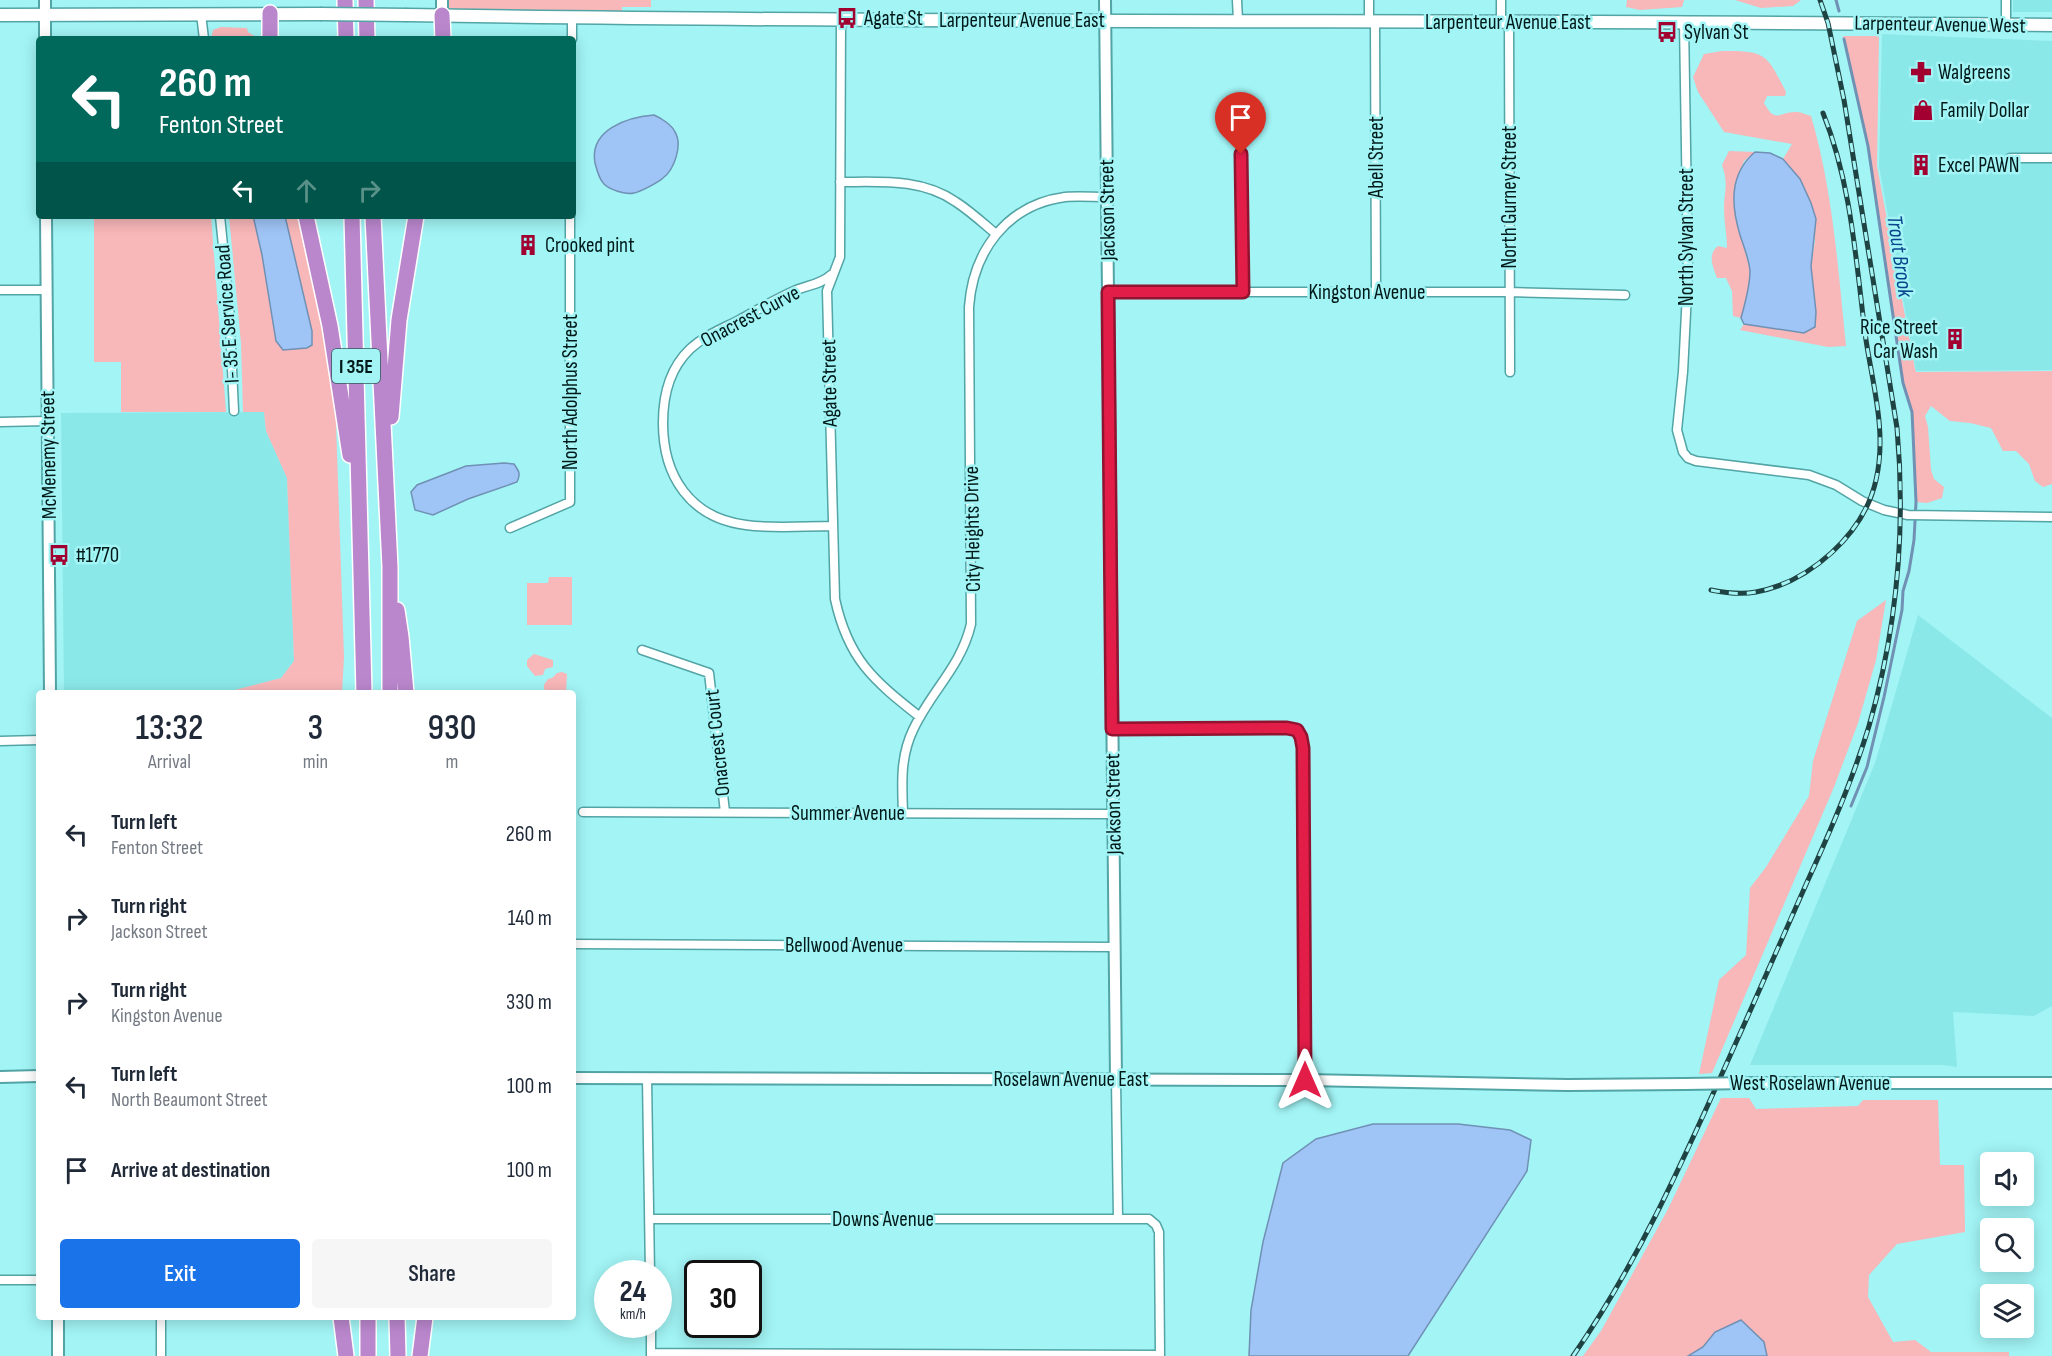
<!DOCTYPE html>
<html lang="en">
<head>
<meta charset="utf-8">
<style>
  :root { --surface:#fff; --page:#f6f6f7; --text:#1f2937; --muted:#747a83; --accent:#1a73e8 }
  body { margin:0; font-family:"Sofia Sans Condensed",sans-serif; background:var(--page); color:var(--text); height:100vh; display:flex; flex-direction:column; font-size:22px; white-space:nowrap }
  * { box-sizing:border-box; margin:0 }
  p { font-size:20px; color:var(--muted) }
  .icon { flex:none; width:33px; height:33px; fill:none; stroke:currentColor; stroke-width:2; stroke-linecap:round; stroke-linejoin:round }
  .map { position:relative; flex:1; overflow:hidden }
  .details { position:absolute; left:36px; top:690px; width:540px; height:630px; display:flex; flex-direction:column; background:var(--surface); border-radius:6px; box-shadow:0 3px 15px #0003 }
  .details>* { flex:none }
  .top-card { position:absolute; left:36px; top:36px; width:540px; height:183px; border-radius:6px; box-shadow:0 3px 15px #0003; background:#00695c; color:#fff; overflow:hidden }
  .tools { position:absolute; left:1980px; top:1152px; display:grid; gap:12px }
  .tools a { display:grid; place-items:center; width:54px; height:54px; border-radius:6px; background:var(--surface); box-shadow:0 3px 15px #0003; font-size:30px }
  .speed { position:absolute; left:594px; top:1260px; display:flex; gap:12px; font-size:30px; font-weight:700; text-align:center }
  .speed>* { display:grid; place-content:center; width:78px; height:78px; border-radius:50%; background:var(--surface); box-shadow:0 3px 15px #0003; line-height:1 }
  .speed small { font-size:15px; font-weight:400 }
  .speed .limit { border:3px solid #111; border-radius:9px; background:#fff; color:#111 }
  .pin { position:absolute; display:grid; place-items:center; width:51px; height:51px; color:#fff; margin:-62px -26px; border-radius:50% 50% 50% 0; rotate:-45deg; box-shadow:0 0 6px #0007 }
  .pin .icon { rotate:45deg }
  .me { position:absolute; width:66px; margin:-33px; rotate:0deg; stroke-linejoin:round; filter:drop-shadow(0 0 4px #0008) }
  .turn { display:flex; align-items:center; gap:21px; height:126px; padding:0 24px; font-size:27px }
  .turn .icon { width:78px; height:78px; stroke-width:2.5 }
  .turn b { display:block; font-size:42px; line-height:51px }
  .lanes { display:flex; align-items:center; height:57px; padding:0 24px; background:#0003; justify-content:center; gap:30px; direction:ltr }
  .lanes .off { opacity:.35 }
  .eta { display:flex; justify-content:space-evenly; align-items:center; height:102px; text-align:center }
  .eta b { font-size:36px; font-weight:600; line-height:42px }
  .action { display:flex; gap:12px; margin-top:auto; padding:12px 24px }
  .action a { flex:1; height:69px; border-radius:6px; background:var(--accent); color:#fff; font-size:24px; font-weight:600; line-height:69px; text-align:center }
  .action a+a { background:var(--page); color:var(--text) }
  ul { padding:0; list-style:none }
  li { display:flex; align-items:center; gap:18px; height:84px; padding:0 24px }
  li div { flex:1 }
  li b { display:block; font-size:22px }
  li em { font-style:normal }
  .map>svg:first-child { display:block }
  .built { fill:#8be8e9 }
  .green { fill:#f8b7b9 }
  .water { fill:#9fc4f6; stroke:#7091b4; stroke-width:1.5 }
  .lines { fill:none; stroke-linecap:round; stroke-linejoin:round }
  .stream { stroke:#7091b4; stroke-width:3 }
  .minor-casing { stroke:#52a4a5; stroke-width:11 }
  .tertiary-casing { stroke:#52a4a5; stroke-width:14 }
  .secondary-casing { stroke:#52a4a5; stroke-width:15 }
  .motorway-casing { stroke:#fff; stroke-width:18 }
  .minor { stroke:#fff; stroke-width:8 }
  .tertiary { stroke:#fff; stroke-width:10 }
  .secondary { stroke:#fff; stroke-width:12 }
  .motorway { stroke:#ba87cd; stroke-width:15 }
  .rail-casing { stroke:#1f4242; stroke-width:5 }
  .rail { stroke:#a2f4f5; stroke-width:3; stroke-dasharray:9; stroke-linecap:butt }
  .tertiary-bridge-casing { stroke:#52a4a5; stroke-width:14; stroke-linecap:butt }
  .secondary-bridge-casing { stroke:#52a4a5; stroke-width:15; stroke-linecap:butt }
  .tertiary-bridge { stroke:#fff; stroke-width:10 }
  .secondary-bridge { stroke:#fff; stroke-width:12 }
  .route-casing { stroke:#92132f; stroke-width:15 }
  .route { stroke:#e11d48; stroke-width:10 }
  .labels { text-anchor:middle; stroke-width:5; stroke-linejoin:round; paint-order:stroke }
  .shield { fill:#a2f4f5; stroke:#315b5b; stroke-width:1.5 }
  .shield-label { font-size:20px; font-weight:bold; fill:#011919 }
  .poi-label { font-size:21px; fill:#011919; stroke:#a2f4f5; text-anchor:start }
  .street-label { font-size:21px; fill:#011919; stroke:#a2f4f5 }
  .water-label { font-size:22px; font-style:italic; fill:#09458d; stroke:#a2f4f5 }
</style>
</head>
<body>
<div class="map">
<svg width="2052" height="1356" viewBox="0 0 2052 1356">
  <rect width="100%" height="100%" fill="#a2f4f5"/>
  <path class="built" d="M 2013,0 L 2052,0 L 2052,12 L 2013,12 Z
    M 1882,34 L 2052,41 L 2052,370 L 1916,371 L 1879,166 Z
    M 264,412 L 266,431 L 287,478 L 294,661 L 281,678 L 223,693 L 64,693 L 61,413 Z
    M 1918,615 L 2052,718 L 2052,1006 L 2034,1016 L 1953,1012 L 1957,1067 L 1943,1065 L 1750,1065 L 1875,763 Z"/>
  <path class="green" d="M 442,0 L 651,0 L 651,7 L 622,7 L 622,18 L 442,15 Z
    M 1627,0 L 1684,0 L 1682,7 L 1640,10 L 1626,7 Z
    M 1735,0 L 1801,0 L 1793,6 L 1761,8 Z
    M 221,27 L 247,28 L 248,32 L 259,39 L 211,39 L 213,30 Z
    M 1879,36 L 1877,166 L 1915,369 L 1916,372 L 2052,371 L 2052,484 L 2043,487 L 2035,481 L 2029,464 L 2016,451 L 2003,451 L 1991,428 L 1970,423 L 1950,421 L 1931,406 L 1925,416 L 1928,427 L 1931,470 L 1934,479 L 1944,487 L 1942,498 L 1927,503 L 1916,502 L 1912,412 L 1903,383 L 1868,147 L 1843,36 Z
    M 1722,51 C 1766,51 1766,53 1786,92 L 1785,96 L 1767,96 L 1764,103 C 1776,125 1779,111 1797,112 C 1801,112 1807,115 1811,116 C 1833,191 1838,269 1846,346 L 1828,347 L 1740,330 L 1744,324 L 1804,333 L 1816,312 L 1811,266 L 1815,241 L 1800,179 L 1783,159 L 1792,144 L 1724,132 L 1698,92 L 1693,77 L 1704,54 Z
    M 1729,151 L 1755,152 L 1744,161 L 1738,175 L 1735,214 L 1750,270 L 1748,290 L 1741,318 L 1733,316 L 1732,291 L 1726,278 L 1717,278 C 1713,266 1707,255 1718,246 L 1727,248 C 1727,235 1724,222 1724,209 C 1724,191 1729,185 1722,165 Z
    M 94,216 L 211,216 L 226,412 L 121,412 L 121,362 L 94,362 Z
    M 229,216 L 254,216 L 254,220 L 262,255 L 312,331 L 285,216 L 301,216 L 314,268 L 335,394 L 344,657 L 342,693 L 223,693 L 281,678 L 294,661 L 287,478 L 266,431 L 264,412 L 243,412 L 241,343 Z
    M 549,577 L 572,577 L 572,625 L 527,625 L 527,583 L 548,583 Z
    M 1886,600 L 1876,660 L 1858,723 L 1834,787 L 1712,1073 L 1699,1074 L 1719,980 L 1746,955 L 1750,888 L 1766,867 L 1809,796 L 1813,761 L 1857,621 Z
    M 534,654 L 553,660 L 553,667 L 545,669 L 543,675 L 535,676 L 527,666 L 527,660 Z
    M 562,672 L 567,674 L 566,693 L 550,693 L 544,689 L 544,685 L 548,679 L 552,678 L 557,673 Z
    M 1721,1098 L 1749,1098 L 1756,1109 L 1858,1106 L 1863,1100 L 1938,1100 L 1940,1165 L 1964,1165 L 1965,1232 L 1897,1244 L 1869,1275 L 1868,1297 L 1893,1342 L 1915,1340 L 1931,1352 L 2009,1352 L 2009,1356 L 1767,1356 L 1764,1342 L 1715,1332 L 1703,1347 L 1688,1356 L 1583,1356 L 1601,1331 L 1668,1209 Z"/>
  <path class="water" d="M 654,115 C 661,118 672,125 675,132 C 683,145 674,170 663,178 C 659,182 640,192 634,193 C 626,195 610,190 604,184 C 599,179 597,171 595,163 C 589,130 627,117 654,115 Z
    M 1755,152 L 1770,153 L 1783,159 L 1800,179 L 1811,203 L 1816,219 L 1811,266 L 1816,312 L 1815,327 L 1804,333 L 1744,324 L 1741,318 C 1745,303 1750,287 1750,271 C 1749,259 1744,247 1740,235 C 1731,205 1729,174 1755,152 Z
    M 254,216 L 285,216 L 312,331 L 312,345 L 307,348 L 283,350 L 276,341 L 262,255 L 254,220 Z
    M 504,463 L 514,464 C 519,471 521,474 517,482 L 468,499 L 433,515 L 415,510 L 411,492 L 417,485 L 466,466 Z
    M 1373,1124 L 1458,1124 L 1510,1130 L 1531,1140 L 1527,1171 L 1408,1356 L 1249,1356 L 1251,1310 L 1263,1242 L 1283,1163 L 1316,1139 Z
    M 1741,1320 L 1764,1342 L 1767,1356 L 1688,1356 L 1703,1347 L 1715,1332 Z"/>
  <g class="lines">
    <path class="stream" d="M 1836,0 L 1839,11
      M 1844,39 L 1868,146 L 1903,383 L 1912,412 L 1913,433 L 1916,502 L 1914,540 L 1909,571 L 1903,591 L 1902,610 L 1884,697 L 1867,767 L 1851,806"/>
    <defs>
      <path id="minor" d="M 1237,0 L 1238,21
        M 1369,0 L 1369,21
        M 1501,0 L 1501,22
        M 201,14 L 204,39
        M 572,17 L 572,39
        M 841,20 L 840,257 L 827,291 L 835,599 C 848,659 873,680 920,717
        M 1375,21 L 1376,292
        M 1509,22 L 1510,372
        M 1684,22 L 1688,273 L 1683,372 L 1677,430 L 1683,452 L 1688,458 L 1696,461 L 1809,475 L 1836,485 L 1862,501 L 1884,510 L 1908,515 L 2052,517
        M 2006,25 L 2006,0
        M 1241,154 L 1243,292
        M 2010,158 L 2052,158
        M 840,182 C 880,182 922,178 956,202 C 970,211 983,223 996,234
        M 220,216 L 229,305 L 234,411
        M 831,275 C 820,285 807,285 794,291 C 776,299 759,309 741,319 C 724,328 705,335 690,349 C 669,369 663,395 663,423 C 663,476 690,518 746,525 C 774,529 804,526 832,526
        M 0,290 L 46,290
        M 1108,292 L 1509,292 L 1625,295
        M 0,422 L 47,421
        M 510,528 L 570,502 L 570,216
        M 642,650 L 709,673 L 725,812
        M 1112,729 L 1287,728 L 1297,730 L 1301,737 L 1303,748 L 1305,1080
        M 0,741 L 39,740
        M 583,812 L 1113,814
        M 903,813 C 902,784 900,757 913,730 C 931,691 961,667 971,624 L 969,307 C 973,252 1006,205 1065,197 C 1078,196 1093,197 1107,197
        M 573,944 L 1115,947
        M 647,1078 L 650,1274
        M 1116,1080 L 1118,1219
        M 649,1219 L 1149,1219 L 1156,1225 L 1159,1232 L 1160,1356
        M 0,1280 L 39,1280
        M 161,1317 L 161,1356
        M 651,1324 L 651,1356
        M 651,1353 L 1160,1355"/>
      <path id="tertiary" d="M 45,0 L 45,39
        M 442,0 L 442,15
        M 1105,0 L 1116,1080
        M 46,216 L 50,693
        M 0,1077 L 39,1076
        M 573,1078 L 1305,1080 L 1568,1085 L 1685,1084
        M 1749,1083 L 2052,1083
        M 58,1317 L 58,1356"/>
      <path id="secondary" d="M 0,15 L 320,14
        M 407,15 C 955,24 1504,19 2052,25"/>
      <path id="motorway" d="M 345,0 L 346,39
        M 366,0 L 367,39
        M 270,13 L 270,39
        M 442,15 L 443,39
        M 306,216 L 330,326 L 350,455
        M 352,216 L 364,693
        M 373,216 L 390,567 L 390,693
        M 391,417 L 399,320 L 416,216
        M 397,610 L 401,637 L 406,693
        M 341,1317 L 346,1356
        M 368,1317 L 368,1356
        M 397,1317 L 398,1356
        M 420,1356 L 425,1317"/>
    </defs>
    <use href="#minor" class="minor-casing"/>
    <use href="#tertiary" class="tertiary-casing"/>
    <use href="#secondary" class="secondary-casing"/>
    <use href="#motorway" class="motorway-casing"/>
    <use href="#minor" class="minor"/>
    <use href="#tertiary" class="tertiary"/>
    <use href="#secondary" class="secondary"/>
    <use href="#motorway" class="motorway"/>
    <defs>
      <path id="rail" d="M 1711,590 C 1726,593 1741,595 1756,592 C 1810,582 1864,534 1876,480 C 1887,433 1873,386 1866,340 C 1856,264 1852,185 1823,113
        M 1573,1356 C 1644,1254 1692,1140 1743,1027 C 1765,978 1786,929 1808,880 C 1831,830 1853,779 1869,726 C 1897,629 1906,529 1897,428 L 1844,100 L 1828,23 L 1820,0"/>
    </defs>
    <use href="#rail" class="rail-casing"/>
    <use href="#rail" class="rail"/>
    <defs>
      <path id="tertiary-bridge" d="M 1685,1084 L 1749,1083"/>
      <path id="secondary-bridge" d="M 320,14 L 407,15"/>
    </defs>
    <use href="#tertiary-bridge" class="tertiary-bridge-casing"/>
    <use href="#secondary-bridge" class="secondary-bridge-casing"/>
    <use href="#tertiary-bridge" class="tertiary-bridge"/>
    <use href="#secondary-bridge" class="secondary-bridge"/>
  </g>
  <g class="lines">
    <defs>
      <path id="route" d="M 1241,154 L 1243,292 L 1108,292 L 1112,729 L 1287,728 L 1297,730 L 1301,737 L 1303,748 L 1305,1080"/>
    </defs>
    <use href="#route" class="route-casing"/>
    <use href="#route" class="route"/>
  </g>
  <defs>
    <symbol id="bus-bare" viewBox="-9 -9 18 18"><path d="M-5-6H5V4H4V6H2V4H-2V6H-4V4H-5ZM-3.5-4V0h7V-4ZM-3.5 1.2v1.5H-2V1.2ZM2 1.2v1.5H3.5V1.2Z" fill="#a10030" stroke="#a2f4f5" stroke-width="2.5" paint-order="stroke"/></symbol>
    <symbol id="pharmacy-bare" viewBox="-9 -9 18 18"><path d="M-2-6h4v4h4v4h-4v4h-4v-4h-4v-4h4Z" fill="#a10030" stroke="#a2f4f5" stroke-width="2.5" paint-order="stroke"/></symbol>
    <symbol id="shop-bare" viewBox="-9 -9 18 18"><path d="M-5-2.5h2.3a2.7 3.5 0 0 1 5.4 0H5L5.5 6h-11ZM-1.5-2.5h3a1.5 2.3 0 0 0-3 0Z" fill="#a10030" stroke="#a2f4f5" stroke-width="2.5" paint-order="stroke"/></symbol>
    <symbol id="building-bare" viewBox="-9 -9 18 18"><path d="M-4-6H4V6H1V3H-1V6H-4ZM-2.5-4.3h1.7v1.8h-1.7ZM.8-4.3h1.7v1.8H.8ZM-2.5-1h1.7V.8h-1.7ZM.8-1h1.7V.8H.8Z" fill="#a10030" stroke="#a2f4f5" stroke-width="2.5" paint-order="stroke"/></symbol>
  </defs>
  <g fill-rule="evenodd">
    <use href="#bus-bare" x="832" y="3" width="30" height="30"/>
    <use href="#bus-bare" x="1652" y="17" width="30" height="30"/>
    <use href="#pharmacy-bare" x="1906" y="57" width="30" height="30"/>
    <use href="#shop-bare" x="1908" y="95" width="30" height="30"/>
    <use href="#building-bare" x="1906" y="150" width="30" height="30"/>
    <use href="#building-bare" x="513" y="230" width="30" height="30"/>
    <use href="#building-bare" x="1940" y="324" width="30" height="30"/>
    <use href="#bus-bare" x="44" y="540" width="30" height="30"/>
  </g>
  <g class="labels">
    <rect class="shield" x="332" y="349" width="48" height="34" rx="4.5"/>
    <g class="shield-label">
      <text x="356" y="373">I 35E</text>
    </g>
    <g class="poi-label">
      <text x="864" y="25">Agate St</text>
      <text x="1684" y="39">Sylvan St</text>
      <text x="1938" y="79">Walgreens</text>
      <text x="1940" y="117">Family Dollar</text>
      <text x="1938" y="172">Excel PAWN</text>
      <text x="545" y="252">Crooked pint</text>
      <text x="1938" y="334" text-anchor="end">Rice Street<tspan x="1938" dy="24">Car Wash</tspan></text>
      <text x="76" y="562">#1770</text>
    </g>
    <g class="street-label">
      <text x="1022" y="27">Larpenteur Avenue East</text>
      <text x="1508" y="29">Larpenteur Avenue East</text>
      <text transform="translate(1940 24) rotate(1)" y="7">Larpenteur Avenue West</text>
      <text transform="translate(1376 157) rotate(-90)" y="7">Abell Street</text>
      <text transform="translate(1509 197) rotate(-90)" y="7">North Gurney Street</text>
      <text transform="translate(1107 210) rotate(-91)" y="7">Jackson Street</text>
      <text transform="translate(1686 237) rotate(-90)" y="7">North Sylvan Street</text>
      <text x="1367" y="299">Kingston Avenue</text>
      <text transform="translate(227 314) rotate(-94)" y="7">I- 35 E Service Road</text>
      <text transform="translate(750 316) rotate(-28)" y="7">Onacrest Curve</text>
      <text transform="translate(829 383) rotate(-91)" y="7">Agate Street</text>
      <text transform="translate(570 392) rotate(-90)" y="7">North Adolphus Street</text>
      <text transform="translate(48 455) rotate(-91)" y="7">McMenemy Street</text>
      <text transform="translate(972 529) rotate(-91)" y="7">City Heights Drive</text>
      <text transform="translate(717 743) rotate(-96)" y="7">Onacrest Court</text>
      <text transform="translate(1113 804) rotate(-91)" y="7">Jackson Street</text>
      <text x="848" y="820">Summer Avenue</text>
      <text x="844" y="952">Bellwood Avenue</text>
      <text x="1071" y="1086">Roselawn Avenue East</text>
      <text x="1810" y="1090">West Roselawn Avenue</text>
      <text x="883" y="1226">Downs Avenue</text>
    </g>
    <g class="water-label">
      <text transform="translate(1901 256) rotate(82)" y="8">Trout Brook</text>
    </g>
  </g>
</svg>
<div class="tools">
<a><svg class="icon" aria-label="sound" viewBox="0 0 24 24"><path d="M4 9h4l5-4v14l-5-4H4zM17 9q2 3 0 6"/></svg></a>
<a><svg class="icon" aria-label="search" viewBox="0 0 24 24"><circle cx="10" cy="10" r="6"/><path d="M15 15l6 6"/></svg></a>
<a><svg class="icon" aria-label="layers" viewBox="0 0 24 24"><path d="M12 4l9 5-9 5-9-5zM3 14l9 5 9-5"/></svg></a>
</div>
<div class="speed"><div>24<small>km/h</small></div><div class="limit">30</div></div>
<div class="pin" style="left:1241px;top:154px;background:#d93025"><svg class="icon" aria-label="arrive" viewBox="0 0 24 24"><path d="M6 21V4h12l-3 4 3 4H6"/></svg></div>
<svg class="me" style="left:1305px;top:1080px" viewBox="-20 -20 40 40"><path d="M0-17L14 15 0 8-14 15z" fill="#e11d48" stroke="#fff" stroke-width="4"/></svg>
<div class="top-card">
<div class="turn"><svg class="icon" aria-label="left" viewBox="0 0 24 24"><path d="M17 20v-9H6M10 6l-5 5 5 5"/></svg><div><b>260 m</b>Fenton Street</div></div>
<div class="lanes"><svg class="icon" aria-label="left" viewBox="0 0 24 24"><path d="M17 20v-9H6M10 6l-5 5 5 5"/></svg><svg class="icon off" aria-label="ahead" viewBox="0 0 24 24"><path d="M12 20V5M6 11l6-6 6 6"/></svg><svg class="icon off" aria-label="right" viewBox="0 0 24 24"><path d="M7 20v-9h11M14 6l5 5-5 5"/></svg></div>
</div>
<section class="details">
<div class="eta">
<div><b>13:32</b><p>Arrival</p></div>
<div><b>3</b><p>min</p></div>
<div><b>930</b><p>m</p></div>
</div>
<ul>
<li><svg class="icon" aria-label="left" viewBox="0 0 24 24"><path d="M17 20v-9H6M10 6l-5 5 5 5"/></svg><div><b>Turn left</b><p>Fenton Street</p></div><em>260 m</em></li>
<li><svg class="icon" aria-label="right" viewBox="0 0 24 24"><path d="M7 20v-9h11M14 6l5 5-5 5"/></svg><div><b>Turn right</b><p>Jackson Street</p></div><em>140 m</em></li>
<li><svg class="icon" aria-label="right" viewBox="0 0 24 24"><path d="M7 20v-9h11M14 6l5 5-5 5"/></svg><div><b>Turn right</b><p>Kingston Avenue</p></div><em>330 m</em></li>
<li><svg class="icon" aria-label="left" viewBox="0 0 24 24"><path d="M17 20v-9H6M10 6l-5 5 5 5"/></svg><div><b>Turn left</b><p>North Beaumont Street</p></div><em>100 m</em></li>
<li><svg class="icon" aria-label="arrive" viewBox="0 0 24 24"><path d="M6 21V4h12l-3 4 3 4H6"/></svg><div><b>Arrive at destination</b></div><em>100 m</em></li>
</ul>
<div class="action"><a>Exit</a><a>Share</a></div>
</section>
</div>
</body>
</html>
